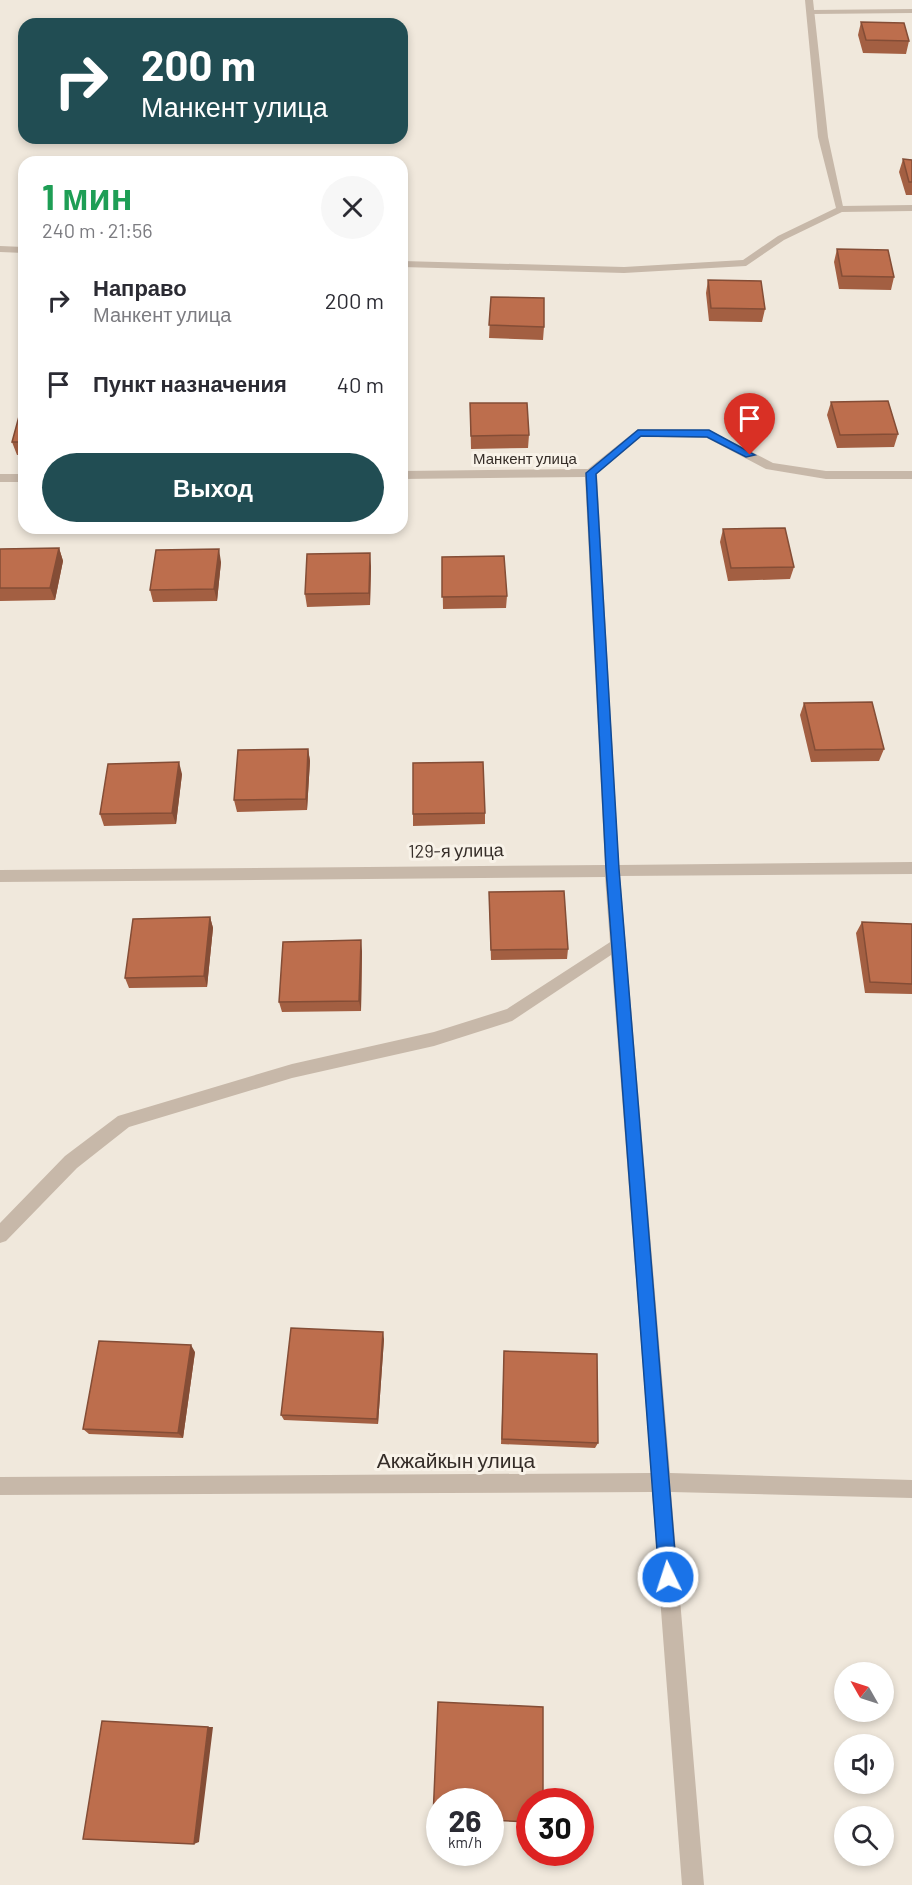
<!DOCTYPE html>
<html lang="ru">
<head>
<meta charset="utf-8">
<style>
  :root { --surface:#fff; --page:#f7f7f7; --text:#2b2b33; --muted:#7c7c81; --accent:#214d53 }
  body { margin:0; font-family:Barlow,sans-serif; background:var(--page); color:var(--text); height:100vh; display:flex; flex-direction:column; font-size:22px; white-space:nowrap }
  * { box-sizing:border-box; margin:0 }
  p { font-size:20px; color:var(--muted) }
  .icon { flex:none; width:33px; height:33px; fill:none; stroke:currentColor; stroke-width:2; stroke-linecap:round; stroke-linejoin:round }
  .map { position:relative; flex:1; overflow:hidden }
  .panel { position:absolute; left:18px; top:156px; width:390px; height:378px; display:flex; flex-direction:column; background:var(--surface); border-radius:18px; box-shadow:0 3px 9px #0003 }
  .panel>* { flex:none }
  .top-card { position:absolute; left:18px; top:18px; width:390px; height:126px; border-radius:18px; box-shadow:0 3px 9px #0003; background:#214d53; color:#fff; overflow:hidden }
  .needle { width:39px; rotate:309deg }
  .controls { position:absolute; left:834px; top:1662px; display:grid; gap:12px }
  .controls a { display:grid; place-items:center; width:60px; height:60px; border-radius:50%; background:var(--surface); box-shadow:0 3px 9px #0003; font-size:30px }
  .speed { position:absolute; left:426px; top:1788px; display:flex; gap:12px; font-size:30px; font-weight:700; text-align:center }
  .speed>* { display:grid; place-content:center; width:78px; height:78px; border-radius:50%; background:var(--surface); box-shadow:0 3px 9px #0003; line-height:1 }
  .speed small { font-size:15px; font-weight:400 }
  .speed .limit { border:9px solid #d22; background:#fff; color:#111 }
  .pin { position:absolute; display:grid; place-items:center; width:51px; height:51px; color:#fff; margin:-62px -26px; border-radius:50% 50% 50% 0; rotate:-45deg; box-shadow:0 0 6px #0007 }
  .pin .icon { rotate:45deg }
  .me { position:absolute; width:66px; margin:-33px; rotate:356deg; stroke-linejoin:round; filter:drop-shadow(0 0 4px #0008) }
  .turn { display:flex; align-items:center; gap:21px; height:126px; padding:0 24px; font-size:27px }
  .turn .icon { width:78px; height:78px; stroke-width:2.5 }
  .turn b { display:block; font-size:42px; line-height:51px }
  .round { display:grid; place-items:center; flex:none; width:63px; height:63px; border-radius:32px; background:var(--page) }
  .head { display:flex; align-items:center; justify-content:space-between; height:102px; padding:0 24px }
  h1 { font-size:36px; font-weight:700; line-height:45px; color:#1e9e55 }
  .action { display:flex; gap:12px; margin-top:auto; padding:12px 24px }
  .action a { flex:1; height:69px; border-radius:36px; background:var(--accent); color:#fff; font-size:24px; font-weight:700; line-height:69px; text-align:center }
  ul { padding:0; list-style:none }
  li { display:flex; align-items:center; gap:18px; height:84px; padding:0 24px }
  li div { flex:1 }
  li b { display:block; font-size:22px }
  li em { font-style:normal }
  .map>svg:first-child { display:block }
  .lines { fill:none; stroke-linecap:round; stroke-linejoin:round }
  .service { fill:#c7b8a9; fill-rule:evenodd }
  .minor { fill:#c7b8a9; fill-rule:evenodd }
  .wall { fill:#a35f42 }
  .shaded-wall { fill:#844d36 }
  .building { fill:#bd6e4d; stroke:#844d36; stroke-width:1.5 }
  .route { fill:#1a73e8; stroke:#114b97; stroke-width:1.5 }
  .labels { text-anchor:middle; stroke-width:6; stroke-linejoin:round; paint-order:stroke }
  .far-street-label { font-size:15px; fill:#352d28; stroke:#f8f2e8 }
  .street-label { font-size:18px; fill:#352d28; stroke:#f8f2e8 }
  .near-street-label { font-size:21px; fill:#352d28; stroke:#f8f2e8 }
</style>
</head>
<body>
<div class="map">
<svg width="912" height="1885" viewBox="0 0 912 1885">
  <rect width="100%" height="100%" fill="#f0e8dc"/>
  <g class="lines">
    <path class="service" d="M 805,0 L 813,0 L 828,137 L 844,211 L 784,240 L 746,266 L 624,273 L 402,267 L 402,261 L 624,267 L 743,260 L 778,236 L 836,208 L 818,137 Z
      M 0,246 L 24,247 L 24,253 L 0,252 Z
      M 618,937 L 623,939 L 626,943 L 623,947 L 512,1021 L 434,1046 L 292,1078 L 129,1127 L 77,1168 L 6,1241 L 0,1243 L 0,1223 L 65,1156 L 118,1116 L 292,1064 L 434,1032 L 507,1009 Z"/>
    <path class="minor" d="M 912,9 L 912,13 L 812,14 L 808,12 L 812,10 Z
      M 912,205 L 912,211 L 841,212 L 836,209 L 841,206 Z
      M 638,429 L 709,430 L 773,463 L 826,471 L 912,471 L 912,479 L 826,479 L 766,469 L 707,438 L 641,437 L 597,474 L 619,865 L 912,862 L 912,874 L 620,876 L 670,1473 L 912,1480 L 912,1498 L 671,1492 L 704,1885 L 682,1885 L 652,1492 L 0,1495 L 0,1477 L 651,1473 L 605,877 L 0,882 L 0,870 L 605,865 L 585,477 L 402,479 L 402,471 L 588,469 Z
      M 0,474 L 24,474 L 24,482 L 0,482 Z"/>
  </g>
  <path class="wall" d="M 861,22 L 909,41 L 906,54 L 863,53 L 858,35 Z
    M 903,159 L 912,160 L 912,195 L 906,195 L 899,172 Z
    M 837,249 L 894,277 L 891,290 L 839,289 L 834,262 Z
    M 708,280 L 765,309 L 762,322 L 709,321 L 706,293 Z
    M 491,297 L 544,327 L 543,340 L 489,338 Z
    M 831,402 L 898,434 L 894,447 L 837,448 L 827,415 Z
    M 470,403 L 529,435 L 528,448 L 471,449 Z
    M 24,409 L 24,455 L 17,455 L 12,442 Z
    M 723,529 L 794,567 L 790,579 L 728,581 L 720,542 Z
    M 59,548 L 63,561 L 55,600 L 0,601 L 0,549 Z
    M 442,557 L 507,596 L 506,608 L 443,609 Z
    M 221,562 L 217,601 L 153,602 L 150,590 Z
    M 371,566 L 370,605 L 307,607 L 305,594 Z
    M 804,703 L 884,749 L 879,761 L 811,762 L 800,715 Z
    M 308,749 L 310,761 L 307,810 L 237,812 L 234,800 Z
    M 182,774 L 176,824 L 104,826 L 100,814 Z
    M 485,813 L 485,824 L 413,826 L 413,814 Z
    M 489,892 L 568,949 L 567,959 L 491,960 Z
    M 210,917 L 213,928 L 207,987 L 129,988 L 125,978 Z
    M 862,922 L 912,924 L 912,994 L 865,993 L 856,933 Z
    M 362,951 L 361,1011 L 282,1012 L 279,1002 Z
    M 384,1339 L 378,1424 L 284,1420 L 281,1415 Z
    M 504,1351 L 598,1443 L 595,1448 L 501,1444 Z
    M 195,1352 L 183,1438 L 89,1434 L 83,1429 Z"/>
  <path class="shaded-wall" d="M 59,548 L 63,561 L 55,600 L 50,588 Z
    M 219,549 L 221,562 L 217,601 L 214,589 Z
    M 370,553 L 371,566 L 370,605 L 369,593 Z
    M 308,749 L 310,761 L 307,810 L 306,799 Z
    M 179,762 L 182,774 L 176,824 L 172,813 Z
    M 210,917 L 213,928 L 207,987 L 204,976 Z
    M 361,940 L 362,951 L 361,1011 L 359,1001 Z
    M 383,1332 L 384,1339 L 378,1424 L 377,1419 Z
    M 191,1345 L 195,1352 L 183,1438 L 178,1433 Z
    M 208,1727 L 213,1727 L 199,1842 L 194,1844 Z"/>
  <path class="building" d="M 861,22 L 904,23 L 909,41 L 866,40 Z
    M 903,159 L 912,160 L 912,182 L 909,182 Z
    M 837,249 L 888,250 L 894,277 L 842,276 Z
    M 708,280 L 761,281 L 765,309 L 711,308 Z
    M 491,297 L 544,298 L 544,327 L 489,325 Z
    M 888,401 L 898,434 L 840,435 L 831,402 Z
    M 470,403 L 527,403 L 529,435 L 471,436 Z
    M 21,409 L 24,409 L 24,442 L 12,442 Z
    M 785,528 L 794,567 L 731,568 L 723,529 Z
    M 59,548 L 50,588 L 0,588 L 0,549 Z
    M 219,549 L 214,589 L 150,590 L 156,550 Z
    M 370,553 L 369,593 L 305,594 L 307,554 Z
    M 504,556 L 507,596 L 442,597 L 442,557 Z
    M 872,702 L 884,749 L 815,750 L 804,703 Z
    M 308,749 L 306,799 L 234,800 L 238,750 Z
    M 179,762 L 172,813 L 100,814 L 108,764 Z
    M 483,762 L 485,813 L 413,814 L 413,763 Z
    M 564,891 L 568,949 L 491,950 L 489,892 Z
    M 210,917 L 204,976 L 125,978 L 133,919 Z
    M 862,922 L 912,924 L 912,984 L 870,982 Z
    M 361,940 L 359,1001 L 279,1002 L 283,942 Z
    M 291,1328 L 383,1332 L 377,1419 L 281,1415 Z
    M 99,1341 L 191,1345 L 178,1433 L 83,1429 Z
    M 504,1351 L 597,1354 L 598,1443 L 502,1439 Z
    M 438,1702 L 543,1707 L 543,1802 L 530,1802 L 530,1822 L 490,1820 L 490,1802 L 440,1802 L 440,1818 L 433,1818 Z
    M 102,1721 L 208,1727 L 194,1844 L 83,1839 Z"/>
  <path class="route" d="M 638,430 L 709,430 L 755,455 L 746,457 L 707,437 L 641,436 L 596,474 L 619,869 L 677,1577 L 675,1583 L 668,1586 L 662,1583 L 659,1577 L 606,869 L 586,473 Z"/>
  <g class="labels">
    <g class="far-street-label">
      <text x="525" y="464">Манкент улица</text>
    </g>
    <g class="street-label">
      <text transform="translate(456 851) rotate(-1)" y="6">129-я улица</text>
    </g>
    <g class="near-street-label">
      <text x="456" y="1468">Акжайкын улица</text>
    </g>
  </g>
</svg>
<div class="controls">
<a><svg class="needle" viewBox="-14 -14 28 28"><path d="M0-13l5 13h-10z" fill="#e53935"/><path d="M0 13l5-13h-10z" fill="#7c7c81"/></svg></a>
<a><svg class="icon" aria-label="sound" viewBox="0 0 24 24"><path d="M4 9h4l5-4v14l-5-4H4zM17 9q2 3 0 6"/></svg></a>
<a><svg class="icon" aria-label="search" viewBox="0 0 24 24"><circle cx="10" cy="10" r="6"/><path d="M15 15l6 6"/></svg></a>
</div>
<div class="speed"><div>26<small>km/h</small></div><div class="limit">30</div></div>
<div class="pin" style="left:750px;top:455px;background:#d93025"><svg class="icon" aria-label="arrive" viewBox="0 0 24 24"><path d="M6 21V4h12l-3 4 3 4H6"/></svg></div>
<svg class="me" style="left:668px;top:1577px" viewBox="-20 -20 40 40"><circle r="17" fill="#1a73e8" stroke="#fff" stroke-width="3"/><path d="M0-11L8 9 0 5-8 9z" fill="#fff"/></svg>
<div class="top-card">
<div class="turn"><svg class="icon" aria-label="right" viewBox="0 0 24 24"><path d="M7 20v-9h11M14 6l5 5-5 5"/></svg><div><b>200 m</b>Манкент улица</div></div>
</div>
<section class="panel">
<div class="head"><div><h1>1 мин</h1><p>240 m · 21:56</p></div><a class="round"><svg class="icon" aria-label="close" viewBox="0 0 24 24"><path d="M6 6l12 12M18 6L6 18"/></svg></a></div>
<ul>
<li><svg class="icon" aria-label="right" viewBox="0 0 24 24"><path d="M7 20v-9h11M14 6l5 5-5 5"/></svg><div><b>Направо</b><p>Манкент улица</p></div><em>200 m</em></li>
<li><svg class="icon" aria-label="arrive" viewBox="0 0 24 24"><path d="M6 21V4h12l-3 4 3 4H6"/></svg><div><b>Пункт назначения</b></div><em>40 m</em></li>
</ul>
<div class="action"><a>Выход</a></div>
</section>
</div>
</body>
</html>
